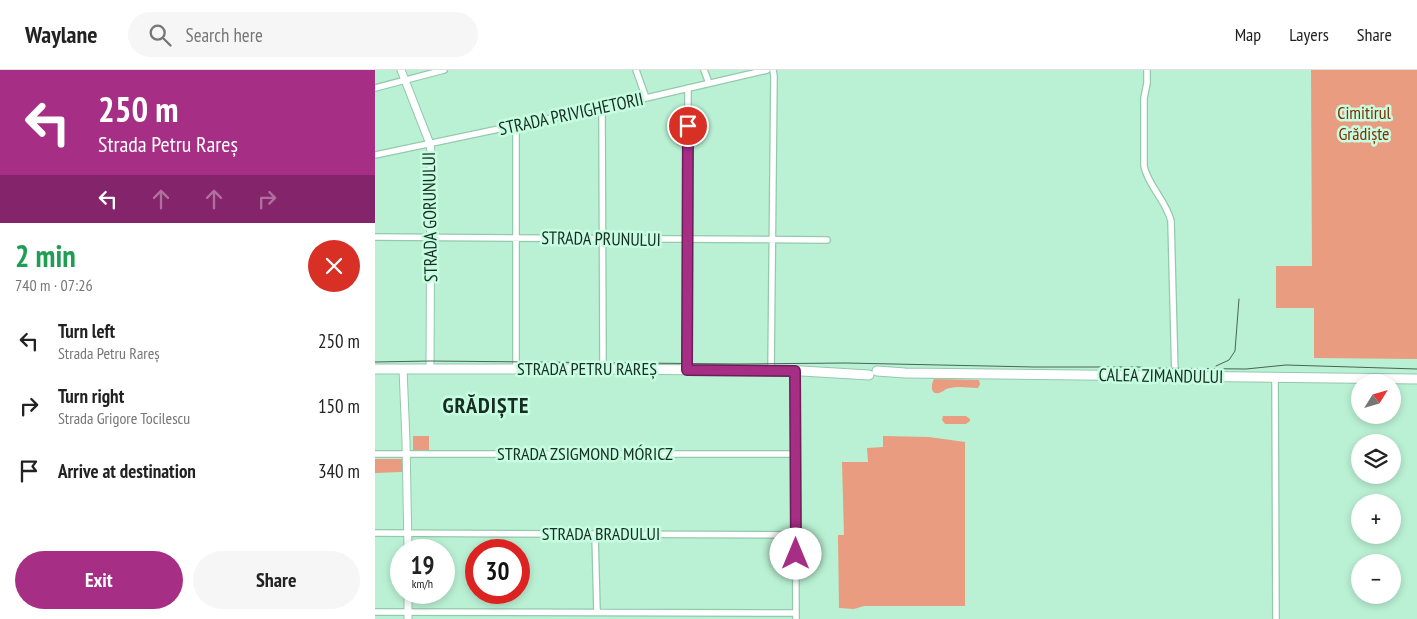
<!DOCTYPE html>
<html lang="en">
<head>
<meta charset="utf-8">
<style>
  :root { --surface:#fff; --page:#f6f6f6; --text:#222; --muted:#767676; --line:#e0e0e0; --accent:#a62e85 }
  body { margin:0; font-family:"PT Sans Narrow",sans-serif; background:var(--page); color:var(--text); height:100vh; display:flex; flex-direction:column; font-size:19px; white-space:nowrap }
  * { box-sizing:border-box; margin:0 }
  p { font-size:16px; color:var(--muted) }
  .icon { flex:none; width:28px; height:28px; fill:none; stroke:currentColor; stroke-width:2; stroke-linecap:round; stroke-linejoin:round }
  .map { position:relative; flex:1; overflow:hidden }
  .details { display:flex; flex-direction:column; background:var(--surface); width:375px }
  .details>* { flex:none }
  .guide { background:#a62e85; color:#fff; overflow:hidden }
  .needle { width:32px; rotate:53deg }
  .buttons { position:absolute; left:976px; top:304px; display:grid; gap:10px }
  .buttons a { display:grid; place-items:center; width:50px; height:50px; border-radius:50%; background:var(--surface); box-shadow:0 2px 8px #0003; font-size:25px }
  .speed { position:absolute; left:15px; top:469px; display:flex; gap:10px; font-size:25px; font-weight:700; text-align:center }
  .speed>* { display:grid; place-content:center; width:65px; height:65px; border-radius:50%; background:var(--surface); box-shadow:0 2px 8px #0003; line-height:1 }
  .speed small { font-size:12px; font-weight:400 }
  .speed .limit { border:8px solid #d22; background:#fff; color:#111 }
  .pin { position:absolute; display:grid; place-items:center; width:42px; height:42px; color:#fff; margin:-21px; border:2px solid #fff; border-radius:50%; box-shadow:0 1px 5px #0007 }
  .me { position:absolute; width:55px; margin:-28px; rotate:0deg; stroke-linejoin:round; filter:drop-shadow(0 0 4px #0008) }
  .turn { display:flex; align-items:center; gap:18px; height:105px; padding:0 15px; font-size:22px }
  .turn .icon { width:65px; height:65px; stroke-width:2.5 }
  .turn b { display:block; font-size:35px; line-height:42px }
  .lanes { display:flex; align-items:center; height:48px; padding:0 15px; background:#0003; justify-content:center; gap:25px; direction:ltr }
  .lanes .off { opacity:.35 }
  .round { display:grid; place-items:center; flex:none; width:52px; height:52px; border-radius:26px; background:var(--page) }
  .headline { display:flex; align-items:center; justify-content:space-between; height:85px; padding:0 15px }
  h1 { font-size:30px; font-weight:800; line-height:38px; color:#1e9e55 }
  .action { display:flex; gap:10px; margin-top:auto; padding:10px 15px }
  .action a { flex:1; height:58px; border-radius:30px; background:var(--accent); color:#fff; font-size:20px; font-weight:800; line-height:58px; text-align:center }
  .action a+a { background:var(--page); color:var(--text) }
  ul { padding:0; list-style:none }
  li { display:flex; align-items:center; gap:15px; height:65px; padding:0 15px }
  li div { flex:1 }
  li b { display:block; font-size:19px }
  li em { font-style:normal }
  header { display:flex; align-items:center; gap:30px; box-sizing:border-box; height:70px; padding:0 25px; background:var(--surface); border-bottom:1px solid var(--line) }
  header strong { font-size:24px }
  nav { display:flex; gap:28px; margin-inline-start:auto; font-size:18px }
  .search { width:350px; height:45px; background:var(--page); display:flex; align-items:center; gap:12px; box-sizing:border-box; padding:0 18px; border-radius:28px; color:var(--muted); font-size:19px }
  main { display:flex; flex:1; min-height:0 }
  .map>svg:first-child { display:block }
  .green { fill:#e99c7f }
  .lines { fill:none; stroke-linecap:round; stroke-linejoin:round }
  .minor-casing { stroke:#93c9ac; stroke-width:8 }
  .tertiary-casing { stroke:#93c9ac; stroke-width:9 }
  .primary-casing { stroke:#93c9ac; stroke-width:11 }
  .minor { stroke:#fff; stroke-width:5.5 }
  .tertiary { stroke:#fff; stroke-width:7 }
  .primary { stroke:#fff; stroke-width:9 }
  .tram { stroke:#466555; stroke-width:1 }
  .route-casing { stroke:#6c1e56; stroke-width:12 }
  .route { stroke:#a62e85; stroke-width:9 }
  .labels { text-anchor:middle; stroke-width:5; stroke-linejoin:round; paint-order:stroke }
  .park-label { font-size:18px; fill:#832e02; stroke:#c7fee1 }
  .street-label { font-size:18px; fill:#172d22; stroke:#c7fee1 }
  .district-label { font-size:22px; font-weight:bold; letter-spacing:1px; fill:#172d22; stroke:#c7fee1 }
</style>
</head>
<body>
<header>
<strong>Waylane</strong>
<div class="search"><svg class="icon" aria-label="search" viewBox="0 0 24 24"><circle cx="10" cy="10" r="6"/><path d="M15 15l6 6"/></svg>Search here</div>
<nav><a>Map</a><a>Layers</a><a>Share</a></nav>
</header>
<main>
<section class="details">
<div class="guide">
<div class="turn"><svg class="icon" aria-label="left" viewBox="0 0 24 24"><path d="M17 20v-9H6M10 6l-5 5 5 5"/></svg><div><b>250 m</b>Strada Petru Rareș</div></div>
<div class="lanes"><svg class="icon" aria-label="left" viewBox="0 0 24 24"><path d="M17 20v-9H6M10 6l-5 5 5 5"/></svg><svg class="icon off" aria-label="ahead" viewBox="0 0 24 24"><path d="M12 20V5M6 11l6-6 6 6"/></svg><svg class="icon off" aria-label="ahead" viewBox="0 0 24 24"><path d="M12 20V5M6 11l6-6 6 6"/></svg><svg class="icon off" aria-label="right" viewBox="0 0 24 24"><path d="M7 20v-9h11M14 6l5 5-5 5"/></svg></div>
</div>
<div class="headline"><div><h1>2 min</h1><p>740 m · 07:26</p></div><a class="round" style="background:#d93025;color:#fff"><svg class="icon" aria-label="close" viewBox="0 0 24 24"><path d="M6 6l12 12M18 6L6 18"/></svg></a></div>
<ul>
<li><svg class="icon" aria-label="left" viewBox="0 0 24 24"><path d="M17 20v-9H6M10 6l-5 5 5 5"/></svg><div><b>Turn left</b><p>Strada Petru Rareș</p></div><em>250 m</em></li>
<li><svg class="icon" aria-label="right" viewBox="0 0 24 24"><path d="M7 20v-9h11M14 6l5 5-5 5"/></svg><div><b>Turn right</b><p>Strada Grigore Tocilescu</p></div><em>150 m</em></li>
<li><svg class="icon" aria-label="arrive" viewBox="0 0 24 24"><path d="M6 21V4h12l-3 4 3 4H6"/></svg><div><b>Arrive at destination</b></div><em>340 m</em></li>
</ul>
<div class="action"><a>Exit</a><a>Share</a></div>
</section>
<div class="map">
<svg width="1042" height="549" viewBox="0 0 1042 549">
  <rect width="100%" height="100%" fill="#baf1d4"/>
  <path class="green" d="M 936,0 L 1042,0 L 1042,289 L 939,288 L 939,238 L 901,238 L 901,196 L 937,196 Z
    M 559,309 L 604,310 L 605,314 L 603,318 C 594,318 584,316 575,318 C 571,318 568,322 564,323 C 555,325 556,314 559,309 Z
    M 568,346 L 591,346 L 595,349 L 595,351 L 591,354 L 570,354 L 567,350 Z
    M 38,366 L 54,366 L 54,380 L 38,380 Z
    M 508,366 L 554,367 L 590,372 L 590,536 L 489,536 L 479,539 L 464,538 L 463,465 L 469,465 L 467,392 L 493,392 L 492,378 L 508,377 Z
    M 0,389 L 27,389 L 27,402 L 0,403 Z"/>
  <g class="lines">
    <defs>
      <path id="minor" d="M 261,0 L 271,28
        M 329,0 L 334,13
        M 772,0 L 772,13 L 769,28 L 769,96 C 773,116 791,130 796,151 L 800,306
        M 0,18 L 69,0
        M 227,37 L 228,299
        M 0,85 L 271,28 L 392,0
        M 0,167 L 452,170
        M 141,299 L 141,55
        M 312,300 L 313,18
        M 396,301 L 399,6 L 398,0
        M 420,301 L 421,549
        M 900,307 L 901,549
        M 0,384 L 421,384
        M 0,463 L 421,465
        M 220,464 L 222,542
        M 0,542 L 421,543"/>
      <path id="tertiary" d="M 26,0 L 55,74 L 56,82 L 55,299
        M 28,299 L 31,371 L 33,480
        M 33,522 L 33,549"/>
      <path id="primary" d="M 0,299 L 228,299 L 427,301 L 494,305
        M 502,301 L 530,303 L 1042,309"/>
    </defs>
    <use href="#minor" class="minor-casing"/>
    <use href="#tertiary" class="tertiary-casing"/>
    <use href="#primary" class="primary-casing"/>
    <use href="#minor" class="minor"/>
    <use href="#tertiary" class="tertiary"/>
    <use href="#primary" class="primary"/>
    <path class="tram" d="M 0,292 L 55,291 L 363,294 L 471,293 L 659,297 L 763,297 L 775,298 L 871,299 L 911,295 L 1042,299
      M 841,296 L 854,290 L 860,281 L 864,229"/>
  </g>
  <g class="lines">
    <defs>
      <path id="route" d="M 313,56 L 312,300 L 420,301 L 421,484"/>
    </defs>
    <use href="#route" class="route-casing"/>
    <use href="#route" class="route"/>
  </g>
  <g class="labels">
    <g class="park-label">
      <text x="989" y="49">Cimitirul<tspan x="989" dy="21">Grădiște</tspan></text>
    </g>
    <g class="street-label">
      <text transform="translate(196 44) rotate(-12)" y="6">STRADA PRIVIGHETORII</text>
      <text transform="translate(55 147) rotate(-91)" y="6">STRADA GORUNULUI</text>
      <text transform="translate(226 169) rotate(1)" y="6">STRADA PRUNULUI</text>
      <text x="212" y="305">STRADA PETRU RAREȘ</text>
      <text transform="translate(786 306) rotate(1)" y="6">CALEA ZIMANDULUI</text>
      <text x="210" y="390">STRADA ZSIGMOND MÓRICZ</text>
      <text x="226" y="470">STRADA BRADULUI</text>
    </g>
    <g class="district-label">
      <text x="111" y="343">GRĂDIȘTE</text>
    </g>
  </g>
</svg>
<div class="buttons">
<a><svg class="needle" viewBox="-14 -14 28 28"><path d="M0-13l5 13h-10z" fill="#e53935"/><path d="M0 13l5-13h-10z" fill="#767676"/></svg></a>
<a><svg class="icon" aria-label="layers" viewBox="0 0 24 24"><path d="M12 4l9 5-9 5-9-5zM3 14l9 5 9-5"/></svg></a>
<a>+</a>
<a>−</a>
</div>
<div class="speed"><div>19<small>km/h</small></div><div class="limit">30</div></div>
<div class="pin" style="left:313px;top:56px;background:#d93025"><svg class="icon" aria-label="arrive" viewBox="0 0 24 24"><path d="M6 21V4h12l-3 4 3 4H6"/></svg></div>
<svg class="me" style="left:421px;top:484px" viewBox="-20 -20 40 40"><circle r="19" fill="#fff"/><path d="M0-13L10 11 0 6-10 11z" fill="#a62e85"/></svg>
</div>
</main>
</body>
</html>
